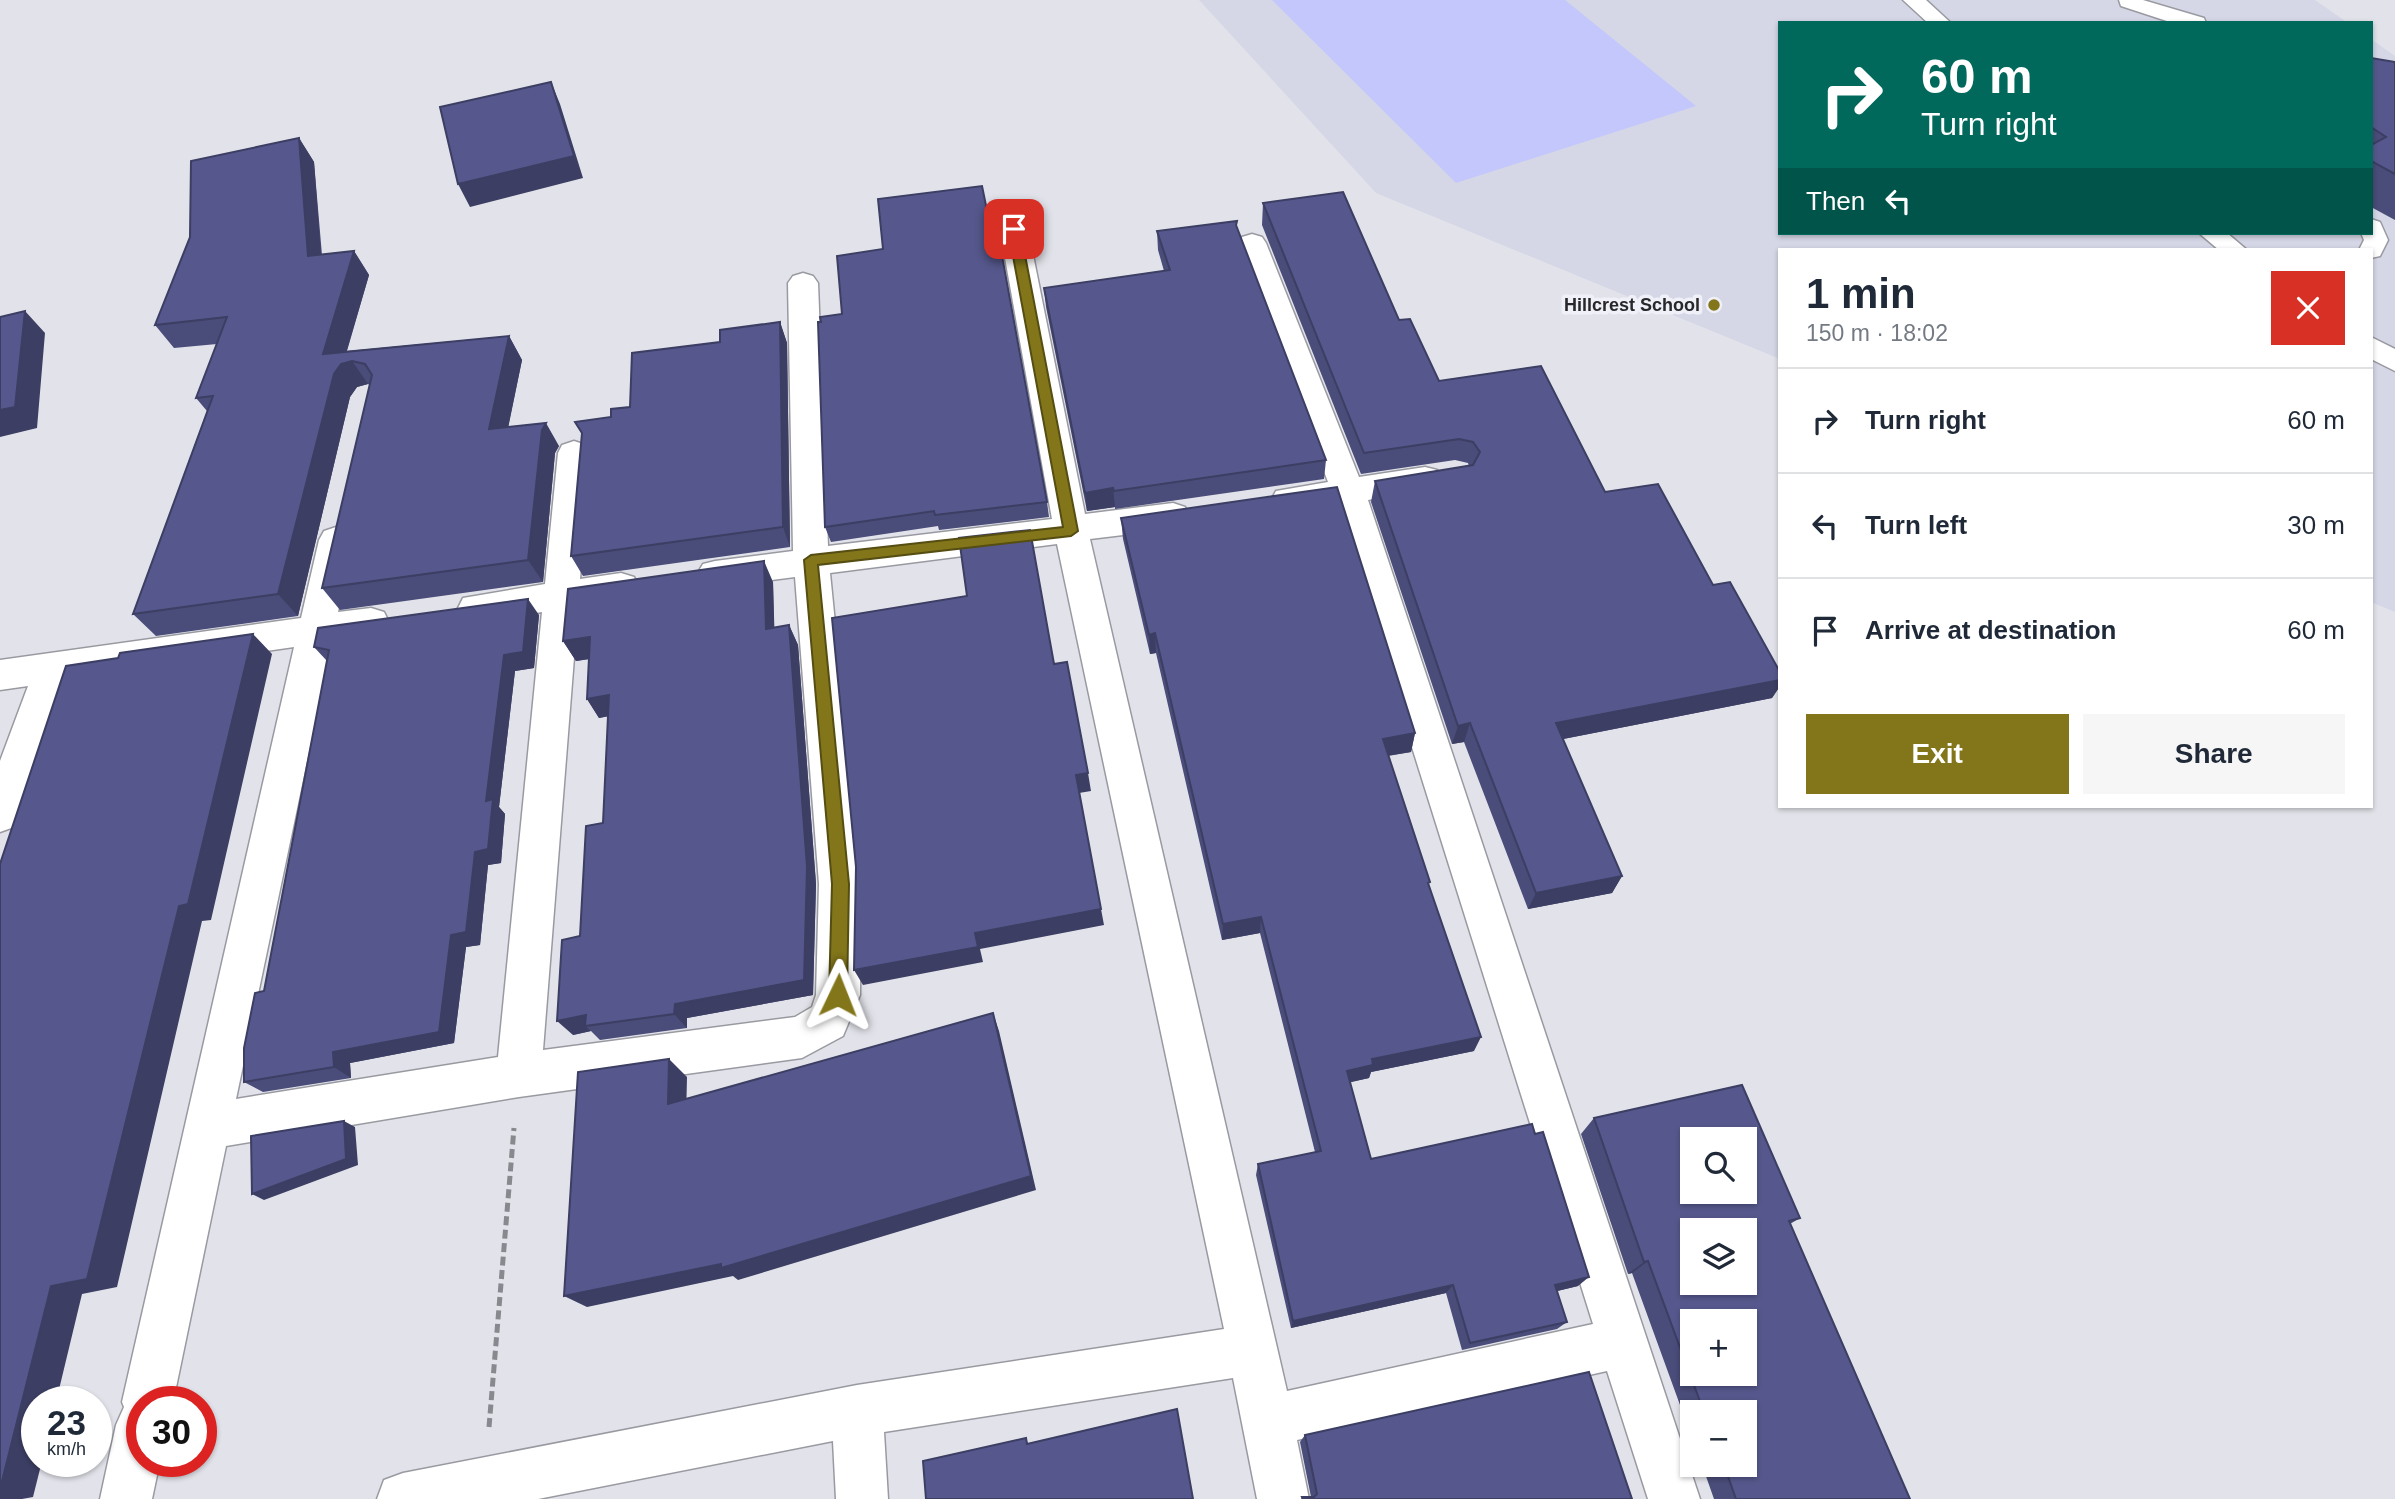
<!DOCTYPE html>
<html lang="en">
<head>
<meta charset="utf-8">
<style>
  :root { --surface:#fff; --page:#f6f6f7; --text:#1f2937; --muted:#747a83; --line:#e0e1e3; --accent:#83761a }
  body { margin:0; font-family:Helvetica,sans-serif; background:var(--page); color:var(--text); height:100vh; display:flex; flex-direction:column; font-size:26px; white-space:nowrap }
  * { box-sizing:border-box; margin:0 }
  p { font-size:23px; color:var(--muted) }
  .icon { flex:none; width:38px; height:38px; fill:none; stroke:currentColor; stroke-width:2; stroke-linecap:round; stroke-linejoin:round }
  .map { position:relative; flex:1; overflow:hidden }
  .details { position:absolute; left:1778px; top:248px; width:595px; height:560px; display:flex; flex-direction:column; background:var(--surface); border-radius:0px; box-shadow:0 2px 5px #0004 }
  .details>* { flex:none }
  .banner { position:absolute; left:1778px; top:21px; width:595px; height:214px; border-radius:0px; box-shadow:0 2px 5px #0004; background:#00695c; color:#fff; overflow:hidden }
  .tools { position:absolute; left:1680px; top:1127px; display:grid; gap:14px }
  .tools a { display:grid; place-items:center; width:77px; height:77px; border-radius:0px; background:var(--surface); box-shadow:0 2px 5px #0004; font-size:35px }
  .speed { position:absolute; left:21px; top:1386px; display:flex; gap:14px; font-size:35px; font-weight:700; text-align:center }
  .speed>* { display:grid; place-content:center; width:91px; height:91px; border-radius:50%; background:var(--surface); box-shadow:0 2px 5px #0004; line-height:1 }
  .speed small { font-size:18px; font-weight:400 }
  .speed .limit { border:10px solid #d22; background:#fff; color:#111 }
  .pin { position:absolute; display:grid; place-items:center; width:60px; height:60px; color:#fff; margin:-30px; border-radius:14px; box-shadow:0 4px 10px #0006 }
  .me { position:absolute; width:77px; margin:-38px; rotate:2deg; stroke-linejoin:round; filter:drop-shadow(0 0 5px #0008) }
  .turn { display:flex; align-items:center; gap:24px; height:147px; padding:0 28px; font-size:32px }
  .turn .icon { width:91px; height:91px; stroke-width:2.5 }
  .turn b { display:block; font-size:49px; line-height:60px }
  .then { display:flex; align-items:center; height:66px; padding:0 28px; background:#0003; gap:14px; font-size:26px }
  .round { display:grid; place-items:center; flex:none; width:74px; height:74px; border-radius:0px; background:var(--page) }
  .overview { display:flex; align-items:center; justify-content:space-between; height:119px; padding:0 28px }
  h1 { font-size:42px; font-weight:700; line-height:52px }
  .cta { display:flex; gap:14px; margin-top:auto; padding:14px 28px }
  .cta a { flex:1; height:80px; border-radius:0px; background:var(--accent); color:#fff; font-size:28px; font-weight:700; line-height:80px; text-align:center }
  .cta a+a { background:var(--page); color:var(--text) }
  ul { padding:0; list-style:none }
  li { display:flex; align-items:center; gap:21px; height:105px; padding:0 28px; border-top:2px solid var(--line) }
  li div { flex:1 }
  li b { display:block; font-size:26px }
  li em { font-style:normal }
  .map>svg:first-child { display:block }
  .built { fill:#d5d7e6 }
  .green { fill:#c3c7fc }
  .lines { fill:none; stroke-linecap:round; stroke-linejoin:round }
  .service-casing { stroke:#999aa1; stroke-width:3 }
  .minor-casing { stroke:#999aa1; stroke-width:3 }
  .path { stroke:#88898e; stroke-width:5; stroke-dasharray:9 4.5; stroke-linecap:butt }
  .service { fill:#fff; fill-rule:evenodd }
  .minor { fill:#fff; fill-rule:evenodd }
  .wall { fill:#4a4c79 }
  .shaded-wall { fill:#3c3e63 }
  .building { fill:#56588d; stroke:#3c3e63; stroke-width:2; fill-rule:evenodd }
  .route { fill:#83761a; stroke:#554d11; stroke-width:2 }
  .poi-dot { fill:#83761a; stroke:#eff0f8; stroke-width:2.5 }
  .labels { text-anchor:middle; stroke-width:7; stroke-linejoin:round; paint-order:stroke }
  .far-poi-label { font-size:18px; font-weight:bold; fill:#28282b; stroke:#eff0f8; text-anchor:end }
</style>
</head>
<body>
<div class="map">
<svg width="2395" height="1499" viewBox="0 0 2395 1499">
  <rect width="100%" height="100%" fill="#e2e3ea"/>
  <path class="built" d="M 1199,0 L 2315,0 L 2348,23 L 1780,23 L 1780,233 L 2371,233 L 2371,39 L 2395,56 L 2395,612 L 2371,602 L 2371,250 L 1780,250 L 1780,359 L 1376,193 Z"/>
  <path class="green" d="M 1272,0 L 1565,0 L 1696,106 L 1456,183 Z"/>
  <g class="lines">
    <defs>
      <path id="service" d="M 1903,0 L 1926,0 L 1951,23 L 1928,23 Z
        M 2119,0 L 2143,0 L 2204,18 L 2206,23 L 2173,23 L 2121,6 Z
        M 2371,219 L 2380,222 L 2388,240 L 2380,256 L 2371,258 L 2371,250 L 2359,250 L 2364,240 L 2361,233 L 2371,233 Z
        M 2199,233 L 2227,233 L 2247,250 L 2219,250 Z
        M 2371,337 L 2395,349 L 2395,371 L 2371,359 Z"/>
      <path id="minor" d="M 1014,221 L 1024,224 L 1028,230 L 1085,514 L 1173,503 L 1185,507 L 1190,516 L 1185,525 L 1173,529 L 1090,539 L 1287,1391 L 1593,1324 L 1336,505 L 1288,512 L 1276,509 L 1271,500 L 1276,491 L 1328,482 L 1238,243 L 1242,237 L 1252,234 L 1262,237 L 1266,243 L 1359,477 L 1425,467 L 1437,470 L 1442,479 L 1437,488 L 1368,500 L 1700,1499 L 1648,1499 L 1607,1371 L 1297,1440 L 1309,1499 L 1257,1499 L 1233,1378 L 884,1432 L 888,1499 L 836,1499 L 833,1441 L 538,1499 L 377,1499 L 384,1480 L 403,1473 L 857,1385 L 1224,1329 L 1057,544 L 830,573 L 861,884 L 860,995 L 843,1036 L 802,1058 L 519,1097 L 226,1146 L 173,1402 L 142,1402 L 142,1461 L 160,1461 L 152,1499 L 100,1499 L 116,1425 L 124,1407 L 122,1402 L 294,647 L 67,680 L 20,815 L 14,827 L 0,832 L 0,761 L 28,686 L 0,690 L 0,660 L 301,618 L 319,540 L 324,531 L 336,527 L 348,531 L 353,540 L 338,612 L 371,608 L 384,612 L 389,622 L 384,632 L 332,642 L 236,1099 L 498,1057 L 542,612 L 476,622 L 463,618 L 458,608 L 463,598 L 545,584 L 558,453 L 562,445 L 574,441 L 586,445 L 590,453 L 580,579 L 621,573 L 634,577 L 639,587 L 634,597 L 578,607 L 543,1050 L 795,1017 L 812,1007 L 816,995 L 819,884 L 795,577 L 715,587 L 703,584 L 697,574 L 703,564 L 715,561 L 793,551 L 788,283 L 793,276 L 803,273 L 813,276 L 818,283 L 828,546 L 1052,519 L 1000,230 L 1004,224 Z"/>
    </defs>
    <use href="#service" class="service-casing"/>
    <use href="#minor" class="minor-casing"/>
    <path class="path" d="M 489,1427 L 514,1128"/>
    <use href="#service" class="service"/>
    <use href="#minor" class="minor"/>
  </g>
  <path class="wall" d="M 2371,58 L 2395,62 L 2395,220 L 2371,207 Z
    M 299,138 L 314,162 L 322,255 L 354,251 L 369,275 L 347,351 L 509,336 L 522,360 L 508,427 L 559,446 L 555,453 L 543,582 L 340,610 L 322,588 L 370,385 L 368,384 L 357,387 L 350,397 L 298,616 L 156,636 L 133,614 L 207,411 L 196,398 L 217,344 L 174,348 L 155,325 Z
    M 1263,203 L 1399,320 L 1439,381 L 1605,492 L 1713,585 L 1780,672 L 1780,686 L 1772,698 L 1563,739 L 1622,876 L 1612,893 L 1528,909 L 1464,742 L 1452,744 L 1371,502 L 1375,481 L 1469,466 L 1468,463 L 1455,460 L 1361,474 L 1262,225 Z
    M 1237,228 L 1326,460 L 1324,479 L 1115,509 L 1115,507 L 1087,511 L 1046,307 L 1044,288 L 1164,271 L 1158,250 L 1157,231 Z
    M 842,314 L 1047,502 L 1049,517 L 939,530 L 938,526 L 831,542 L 825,527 Z
    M 780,322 L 787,343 L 790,547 L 583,576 L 571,556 L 582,434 L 575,422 L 611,417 L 630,407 L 720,342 Z
    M 1121,518 L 1415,733 L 1411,752 L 1388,756 L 1429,886 L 1474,1051 L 1371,1072 L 1369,1078 L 1350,1082 L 1371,1159 L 1578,1286 L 1557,1291 L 1567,1322 L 1557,1329 L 1462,1350 L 1446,1293 L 1291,1328 L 1256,1175 L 1258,1164 L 1315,1152 L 1260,933 L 1222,940 L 1156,653 L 1150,654 L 1123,539 Z
    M 773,582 L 774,628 L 789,625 L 798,645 L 816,884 L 813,995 L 687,1018 L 687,1028 L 600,1040 L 591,1031 L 573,1035 L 580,936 L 603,823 L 608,716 L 599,718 L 587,699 L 589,659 L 576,661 L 563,641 Z
    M 539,615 L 534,668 L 515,671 L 499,807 L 505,814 L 501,863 L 488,865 L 480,945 L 466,947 L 454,1043 L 350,1063 L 351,1078 L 263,1092 L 244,1082 L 264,991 L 327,661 L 314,647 Z
    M 1594,1118 L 1800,1218 L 1790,1224 L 1910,1499 L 1714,1499 L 1702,1465 L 1745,1465 L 1745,1412 L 1692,1412 L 1692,1438 L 1632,1273 L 1628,1274 L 1581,1134 Z
    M 1305,1435 L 1632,1499 L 1301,1499 L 1302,1497 L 1311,1497 L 1300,1442 Z"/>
  <path class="shaded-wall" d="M 551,82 L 560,104 L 583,178 L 470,207 L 458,184 Z
    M 299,138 L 314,162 L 323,280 L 308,256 Z
    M 354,251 L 369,275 L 343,363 L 352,361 L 368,384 L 357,387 L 350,397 L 298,616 L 278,594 L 323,354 Z
    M 25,311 L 45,333 L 37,428 L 0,437 L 0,410 Z
    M 780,322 L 787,343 L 790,547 L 783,527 Z
    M 509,336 L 522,360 L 503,453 L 489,429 Z
    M 546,423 L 559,446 L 555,453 L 543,582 L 528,560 L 542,430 Z
    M 1113,488 L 1115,507 L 1087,511 L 1085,493 Z
    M 764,561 L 773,582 L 775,649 L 766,629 Z
    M 528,599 L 539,615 L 534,668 L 515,671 L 499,807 L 505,814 L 501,863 L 488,865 L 480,945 L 466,947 L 454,1043 L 350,1063 L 351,1078 L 334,1067 L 333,1052 L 451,935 L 475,852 L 486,801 L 504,655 Z
    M 789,625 L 798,645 L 816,884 L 813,995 L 687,1018 L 687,1028 L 674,1014 L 675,1004 Z
    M 1155,633 L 1156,653 L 1150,654 L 1149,635 Z
    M 253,634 L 272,654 L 211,920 L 202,921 L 117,1287 L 82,1294 L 56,1402 L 37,1402 L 37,1461 L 42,1461 L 33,1497 L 22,1499 L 0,1499 L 0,1489 L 51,1286 L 179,906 Z
    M 590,637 L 603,657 L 576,661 L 563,641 Z
    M 1780,680 L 1780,686 L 1772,698 L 1548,742 L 1556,723 Z
    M 609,695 L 621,714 L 599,718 L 587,699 Z
    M 1470,723 L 1464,742 L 1452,744 L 1458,726 Z
    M 1415,733 L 1411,752 L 1379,757 L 1383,739 Z
    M 1088,773 L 1091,791 L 1079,793 L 1076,775 Z
    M 1622,876 L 1612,893 L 1528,909 L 1536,893 Z
    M 1101,909 L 1104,925 L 980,949 L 983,962 L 863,985 L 854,970 L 975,933 Z
    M 1261,917 L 1260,933 L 1222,940 L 1223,924 Z
    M 993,1013 L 999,1031 L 1036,1190 L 738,1280 L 733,1276 L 587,1307 L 564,1296 Z
    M 586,1015 L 585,1026 L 591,1031 L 573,1035 L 557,1021 Z
    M 1481,1037 L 1474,1051 L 1371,1072 L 1369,1078 L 1343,1084 L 1347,1071 L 1372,1059 Z
    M 669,1059 L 687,1077 L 686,1120 L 668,1104 Z
    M 344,1121 L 355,1127 L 358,1165 L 264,1200 L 252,1194 Z
    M 1648,1261 L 1632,1273 L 1628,1274 L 1644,1262 Z
    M 1589,1277 L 1578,1286 L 1545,1294 L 1555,1285 Z
    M 1453,1285 L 1446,1293 L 1291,1328 L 1293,1321 Z"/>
  <path class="building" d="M 2371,58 L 2395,62 L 2395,174 L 2371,161 L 2371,145 L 2386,137 L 2371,127 Z
    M 551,82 L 574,156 L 458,184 L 440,107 Z
    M 299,138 L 308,256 L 354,251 L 323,354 L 509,336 L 489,429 L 546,423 L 542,430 L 528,560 L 322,588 L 372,375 L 365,364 L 352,361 L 341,364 L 334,374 L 278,594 L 133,614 L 213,396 L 196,398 L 227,317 L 155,325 L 190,237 L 191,161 Z
    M 982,186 L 992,235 L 998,234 L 1047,502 L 935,515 L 934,511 L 825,527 L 818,322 L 821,322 L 820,317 L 842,314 L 837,256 L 883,249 L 878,199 Z
    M 1343,192 L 1399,320 L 1410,319 L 1439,381 L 1541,366 L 1605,492 L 1658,484 L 1713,585 L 1730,582 L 1780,672 L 1780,680 L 1556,723 L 1622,876 L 1536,893 L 1470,723 L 1458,726 L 1375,481 L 1473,465 L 1480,452 L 1473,442 L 1459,439 L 1364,453 L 1263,203 Z
    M 1237,221 L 1236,225 L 1326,460 L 1114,491 L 1113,488 L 1085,493 L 1044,288 L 1170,270 L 1157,231 Z
    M 25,311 L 15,407 L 0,410 L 0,317 Z
    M 780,322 L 783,527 L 571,556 L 582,433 L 575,422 L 611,417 L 611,409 L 630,407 L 632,353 L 720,342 L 720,330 Z
    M 1337,487 L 1415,733 L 1383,739 L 1430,882 L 1428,883 L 1481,1037 L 1372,1059 L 1373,1065 L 1347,1071 L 1371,1159 L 1532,1124 L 1535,1134 L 1543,1132 L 1589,1277 L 1555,1285 L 1567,1322 L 1470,1343 L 1453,1285 L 1293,1321 L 1258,1164 L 1321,1151 L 1261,917 L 1223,924 L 1155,633 L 1149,635 L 1121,518 Z
    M 1030,530 L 1054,664 L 1067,662 L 1088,773 L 1076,775 L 1101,909 L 975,933 L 978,947 L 854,970 L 856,867 L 832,618 L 967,596 L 959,538 Z
    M 764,561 L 766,629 L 789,625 L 807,867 L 804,980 L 675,1004 L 674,1014 L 585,1026 L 586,1015 L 557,1021 L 562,940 L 580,936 L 586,826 L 603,823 L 609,695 L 587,699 L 590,637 L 563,641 L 568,589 Z
    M 528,599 L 523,652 L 504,655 L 486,801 L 493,799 L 488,849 L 475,852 L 466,932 L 451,935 L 439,1032 L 333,1052 L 334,1067 L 244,1082 L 244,1048 L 255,993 L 264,991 L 329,650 L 314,647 L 318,628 Z
    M 253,634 L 188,904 L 179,906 L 87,1279 L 51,1286 L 0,1489 L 0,864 L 66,666 L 118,658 L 120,653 Z
    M 993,1013 L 1031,1176 L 721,1268 L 721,1264 L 564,1296 L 578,1072 L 669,1059 L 668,1104 Z
    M 1742,1085 L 1800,1218 L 1789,1221 L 1910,1499 L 1736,1499 L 1724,1465 L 1745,1465 L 1745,1412 L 1704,1412 L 1648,1261 L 1644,1262 L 1594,1118 ZM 1692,1139 L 1745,1139 L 1745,1192 L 1692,1192 ZM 1692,1230 L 1745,1230 L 1745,1283 L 1692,1283 ZM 1692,1321 L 1745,1321 L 1745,1374 L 1692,1374 Z
    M 344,1121 L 346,1159 L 252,1194 L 251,1136 Z
    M 1589,1372 L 1632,1499 L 1303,1499 L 1302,1497 L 1314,1497 L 1317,1494 L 1305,1435 Z
    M 1177,1409 L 1193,1499 L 926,1499 L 923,1461 L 1026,1438 L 1027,1444 Z"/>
  <path class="route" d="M 1014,226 L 1020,229 L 1078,531 L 1071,536 L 818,565 L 849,884 L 847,995 L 845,1001 L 838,1003 L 832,1001 L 829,995 L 832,884 L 804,560 L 811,555 L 1063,527 L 1008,229 Z"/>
  <circle class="poi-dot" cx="1714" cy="305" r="7"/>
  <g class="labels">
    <g class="far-poi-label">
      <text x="1700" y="311">Hillcrest School</text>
    </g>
  </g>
</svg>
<div class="tools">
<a><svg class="icon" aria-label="search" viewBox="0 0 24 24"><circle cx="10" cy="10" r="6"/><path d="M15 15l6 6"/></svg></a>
<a><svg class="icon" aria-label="layers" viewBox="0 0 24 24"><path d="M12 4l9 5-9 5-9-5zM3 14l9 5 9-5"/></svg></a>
<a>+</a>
<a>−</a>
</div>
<div class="speed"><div>23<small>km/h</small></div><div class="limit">30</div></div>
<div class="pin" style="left:1014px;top:229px;background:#d93025"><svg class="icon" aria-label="arrive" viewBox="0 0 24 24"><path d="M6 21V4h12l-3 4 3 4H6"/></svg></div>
<svg class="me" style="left:838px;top:995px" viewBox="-20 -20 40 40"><path d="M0-17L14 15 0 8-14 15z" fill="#83761a" stroke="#fff" stroke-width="4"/></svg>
<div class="banner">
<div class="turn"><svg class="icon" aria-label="right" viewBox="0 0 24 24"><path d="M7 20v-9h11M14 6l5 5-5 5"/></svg><div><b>60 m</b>Turn right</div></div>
<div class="then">Then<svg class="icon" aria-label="left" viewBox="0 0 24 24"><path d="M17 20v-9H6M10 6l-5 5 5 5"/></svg></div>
</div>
<section class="details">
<div class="overview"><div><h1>1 min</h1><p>150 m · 18:02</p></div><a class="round" style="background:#d93025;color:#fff"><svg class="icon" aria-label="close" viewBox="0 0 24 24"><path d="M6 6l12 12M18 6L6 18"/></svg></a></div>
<ul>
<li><svg class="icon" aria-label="right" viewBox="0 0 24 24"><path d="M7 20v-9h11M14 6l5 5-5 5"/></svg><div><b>Turn right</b></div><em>60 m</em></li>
<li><svg class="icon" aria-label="left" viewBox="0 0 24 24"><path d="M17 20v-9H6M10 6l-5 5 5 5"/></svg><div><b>Turn left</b></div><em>30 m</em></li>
<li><svg class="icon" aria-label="arrive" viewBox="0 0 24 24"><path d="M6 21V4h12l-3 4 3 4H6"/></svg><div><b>Arrive at destination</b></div><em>60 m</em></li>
</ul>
<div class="cta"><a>Exit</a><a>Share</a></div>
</section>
</div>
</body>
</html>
